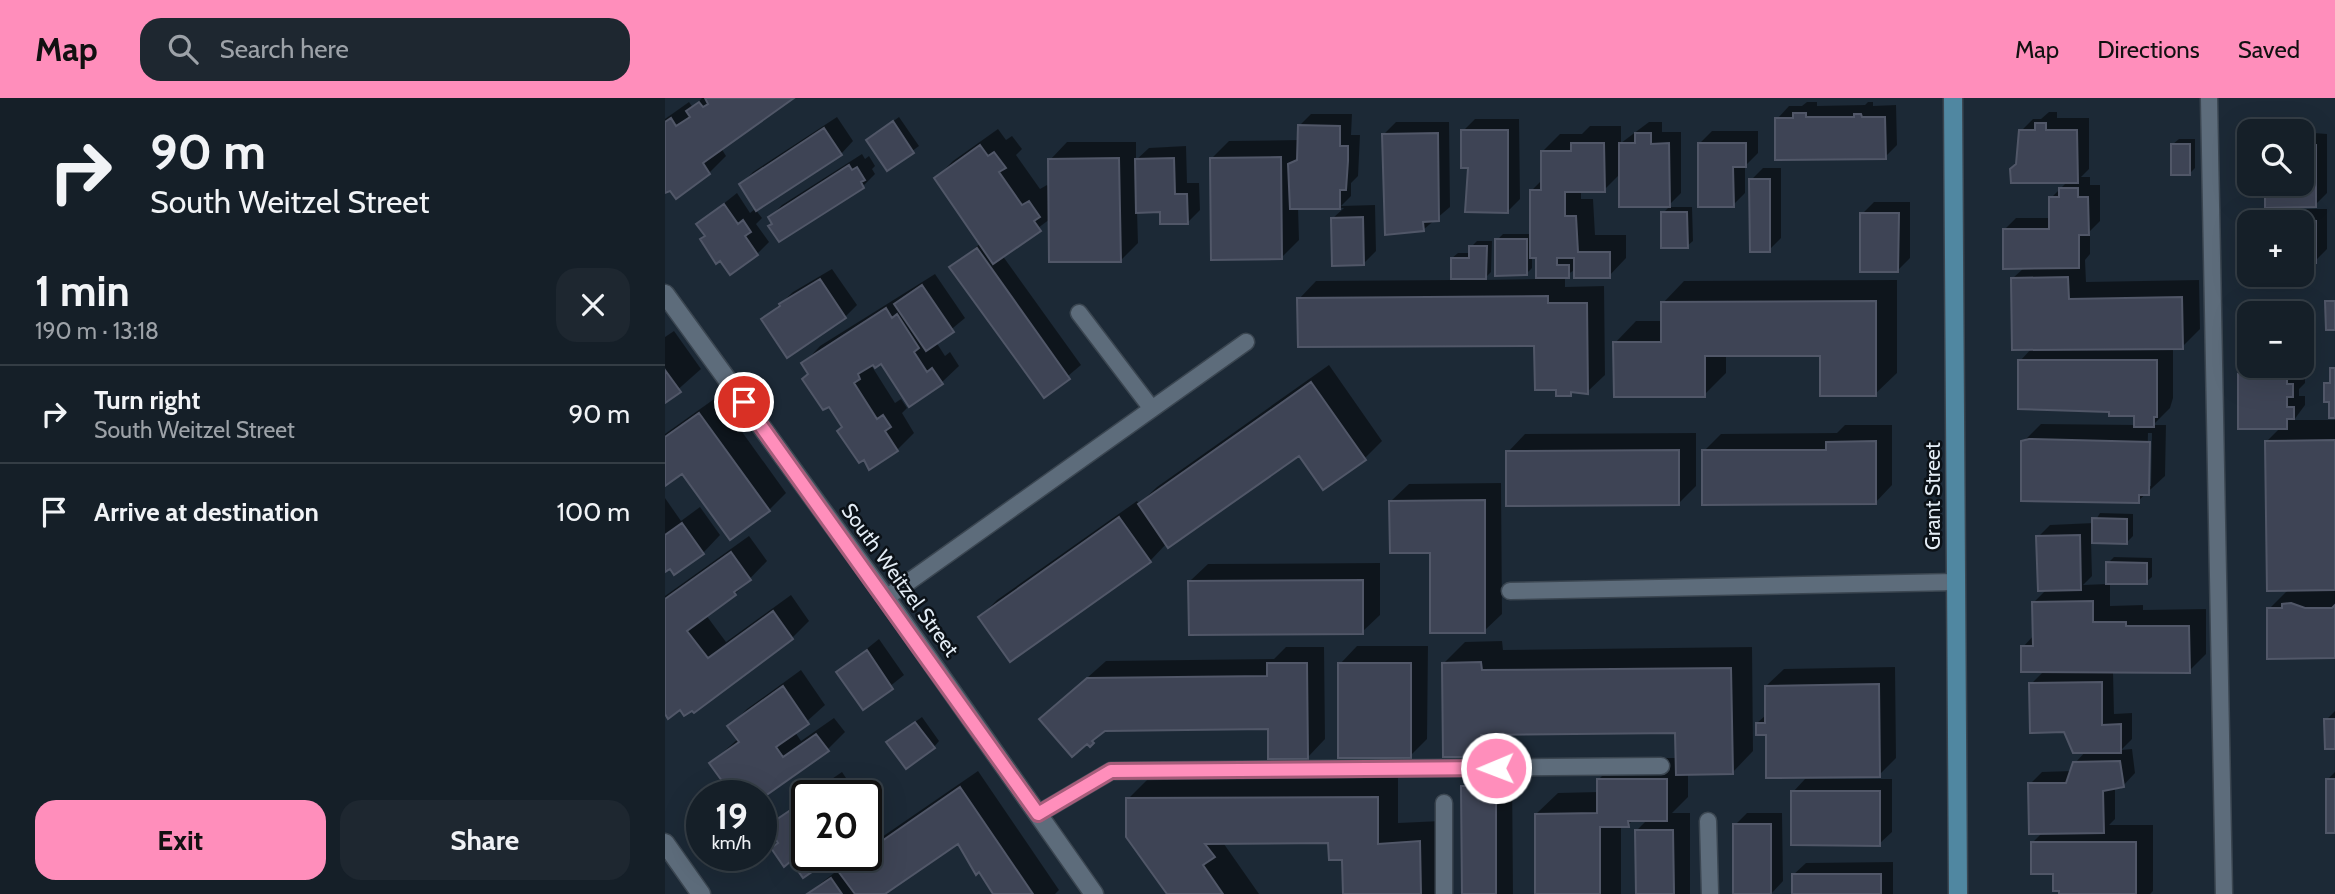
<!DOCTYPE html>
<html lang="en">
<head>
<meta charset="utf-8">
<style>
  :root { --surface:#151f28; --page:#1e2730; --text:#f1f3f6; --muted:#9da2a8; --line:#343d45; --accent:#ff8ebb }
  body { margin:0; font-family:Cabin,sans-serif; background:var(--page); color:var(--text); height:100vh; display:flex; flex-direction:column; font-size:26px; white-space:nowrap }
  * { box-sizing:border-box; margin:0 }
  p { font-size:23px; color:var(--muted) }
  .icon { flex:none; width:38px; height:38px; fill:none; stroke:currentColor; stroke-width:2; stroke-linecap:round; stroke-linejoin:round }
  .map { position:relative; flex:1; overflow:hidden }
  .sheet { display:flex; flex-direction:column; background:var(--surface); width:665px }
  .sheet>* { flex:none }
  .top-card { background:#151f28; color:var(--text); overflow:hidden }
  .buttons { position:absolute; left:1572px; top:21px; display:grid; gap:14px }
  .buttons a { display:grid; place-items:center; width:77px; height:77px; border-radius:14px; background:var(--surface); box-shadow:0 7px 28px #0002,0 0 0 2px var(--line); font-size:35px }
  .speed { position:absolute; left:21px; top:682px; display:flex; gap:14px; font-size:35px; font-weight:700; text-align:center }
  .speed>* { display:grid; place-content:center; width:91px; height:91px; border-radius:50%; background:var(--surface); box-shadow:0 7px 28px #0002,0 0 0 2px var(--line); line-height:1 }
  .speed small { font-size:18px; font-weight:400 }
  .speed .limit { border:4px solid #111; border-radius:10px; background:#fff; color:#111 }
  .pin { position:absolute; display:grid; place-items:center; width:60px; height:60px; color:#fff; margin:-30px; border:4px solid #fff; border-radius:50%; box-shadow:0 2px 7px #0007 }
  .me { position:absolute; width:77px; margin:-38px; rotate:269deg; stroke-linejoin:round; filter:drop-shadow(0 0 5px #0008) }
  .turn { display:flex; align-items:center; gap:24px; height:147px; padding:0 35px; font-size:32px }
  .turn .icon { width:91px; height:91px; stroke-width:2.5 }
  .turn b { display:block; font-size:49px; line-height:60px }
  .round { display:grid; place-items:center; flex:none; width:74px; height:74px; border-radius:21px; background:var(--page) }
  .head { display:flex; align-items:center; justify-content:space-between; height:119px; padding:0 35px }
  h1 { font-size:42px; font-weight:800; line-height:52px }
  .primary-button { display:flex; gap:14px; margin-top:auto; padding:14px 35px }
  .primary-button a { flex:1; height:80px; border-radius:21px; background:var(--accent); color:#111; font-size:28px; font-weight:800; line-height:80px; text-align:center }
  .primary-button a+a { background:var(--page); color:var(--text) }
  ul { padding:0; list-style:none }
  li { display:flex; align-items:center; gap:21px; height:98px; padding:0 35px; border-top:2px solid var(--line) }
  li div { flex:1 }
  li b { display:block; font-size:26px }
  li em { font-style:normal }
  header { display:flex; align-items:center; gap:42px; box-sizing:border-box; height:98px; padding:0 35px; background:var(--accent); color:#111 }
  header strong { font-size:33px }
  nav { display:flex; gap:38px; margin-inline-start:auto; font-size:24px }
  .search { width:490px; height:63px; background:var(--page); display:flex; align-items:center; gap:18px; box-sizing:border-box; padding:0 24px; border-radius:21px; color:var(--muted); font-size:26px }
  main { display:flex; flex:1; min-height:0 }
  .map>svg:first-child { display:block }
  .shadow { fill:#0007; fill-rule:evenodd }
  .building { fill:#3e4455; stroke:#515768; stroke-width:2 }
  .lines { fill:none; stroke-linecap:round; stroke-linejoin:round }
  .service-casing { stroke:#3b4651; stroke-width:19 }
  .minor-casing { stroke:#3b4651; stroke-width:21 }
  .tertiary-casing { stroke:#3b4651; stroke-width:21 }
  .secondary-casing { stroke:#3b4651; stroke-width:21 }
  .service { stroke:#5d6c7b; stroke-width:16 }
  .minor { stroke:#5d6c7b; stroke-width:18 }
  .tertiary { stroke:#5d6c7b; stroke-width:18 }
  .secondary { stroke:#5087a1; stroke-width:18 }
  .route-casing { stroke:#a65c7a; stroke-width:18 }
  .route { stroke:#ff8ebb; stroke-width:12 }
  .labels { text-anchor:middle; stroke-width:5; stroke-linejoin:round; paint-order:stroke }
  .street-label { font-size:21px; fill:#e3ecf5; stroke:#0b1117 }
</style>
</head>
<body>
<header>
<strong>Map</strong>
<div class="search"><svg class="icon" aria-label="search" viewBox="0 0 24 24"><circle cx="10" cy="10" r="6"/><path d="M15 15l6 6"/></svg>Search here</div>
<nav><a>Map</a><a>Directions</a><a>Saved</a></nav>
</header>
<main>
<section class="sheet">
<div class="top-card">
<div class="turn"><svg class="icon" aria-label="right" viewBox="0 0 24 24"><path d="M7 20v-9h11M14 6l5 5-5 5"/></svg><div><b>90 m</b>South Weitzel Street</div></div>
</div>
<div class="head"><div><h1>1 min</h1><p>190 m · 13:18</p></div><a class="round"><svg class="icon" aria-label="close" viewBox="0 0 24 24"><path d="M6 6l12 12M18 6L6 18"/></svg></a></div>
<ul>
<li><svg class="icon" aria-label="right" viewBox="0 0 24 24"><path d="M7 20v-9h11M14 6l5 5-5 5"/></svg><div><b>Turn right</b><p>South Weitzel Street</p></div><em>90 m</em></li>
<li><svg class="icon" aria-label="arrive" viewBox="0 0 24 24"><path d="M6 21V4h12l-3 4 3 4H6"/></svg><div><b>Arrive at destination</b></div><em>100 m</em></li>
</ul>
<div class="primary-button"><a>Exit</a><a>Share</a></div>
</section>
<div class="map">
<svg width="1670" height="796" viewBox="0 0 1670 796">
  <rect width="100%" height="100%" fill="#1c2936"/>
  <path class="shadow" d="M 37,0 L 126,0 L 56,50 L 61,58 L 44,75 L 0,92 L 0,21 L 24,4 L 28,10 Z
    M 1142,4 L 1152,4 L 1152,8 L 1200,7 L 1203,4 L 1208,4 L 1208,8 L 1231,7 L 1232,47 L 1220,59 L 1112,21 L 1124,8 L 1137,8 Z
    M 1384,14 L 1392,14 L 1392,20 L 1424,20 L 1424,71 L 1416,79 L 1425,79 L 1425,87 L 1435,87 L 1435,123 L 1425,133 L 1425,156 L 1420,162 L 1421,184 L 1534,182 L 1535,231 L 1517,249 L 1508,249 L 1508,300 L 1505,310 L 1488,327 L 1501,327 L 1500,378 L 1473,403 L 1358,344 L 1376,326 L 1471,327 L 1471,316 L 1355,263 L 1367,250 L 1348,180 L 1360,169 L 1339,132 L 1351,120 L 1386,120 L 1386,100 L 1403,83 L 1353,66 L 1356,33 L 1368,21 L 1376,21 ZM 1483,335 L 1487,335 L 1486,388 L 1482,388 Z
    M 646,16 L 687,16 L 686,37 L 695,37 L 693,78 L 686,85 L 686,98 L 676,108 L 710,107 L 711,153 L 698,166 L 668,120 L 679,110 L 633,109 L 634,142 L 616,160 L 546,61 L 564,43 L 634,42 L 634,28 Z
    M 172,19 L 188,43 L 176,56 L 76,86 L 88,74 Z
    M 234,19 L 254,48 L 223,71 L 203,42 Z
    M 810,21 L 854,21 L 855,101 L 843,113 L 805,69 L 798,33 Z
    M 731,24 L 784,24 L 785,109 L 758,132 L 719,36 Z
    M 984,24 L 997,24 L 997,34 L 1016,34 L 1016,95 L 1004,107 L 956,75 L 939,92 L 916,92 L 916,101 L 928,101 L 930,137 L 961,137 L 961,160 L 944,178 L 911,171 L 900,178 L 900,189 L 939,188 L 940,277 L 922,294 L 909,292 L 905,296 L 892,291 L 871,246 L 634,201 L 651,183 L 787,182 L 787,160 L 793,155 L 806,155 L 806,149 L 812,143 L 827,143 L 826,174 L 818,182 L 872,181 L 872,158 L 867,158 L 867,170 L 861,176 L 832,142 L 838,136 L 866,136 L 866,93 L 878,81 L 878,53 L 895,36 L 917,36 L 925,28 L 956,28 L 956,45 Z
    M 333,31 L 341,42 L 347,38 L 357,51 L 351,57 L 375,91 L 382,87 L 385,91 L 385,62 L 402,44 L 471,44 L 471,62 L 484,50 L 521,48 L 522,85 L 534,85 L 535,112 L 523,124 L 497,113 L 472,113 L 473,145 L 456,162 L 385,121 L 337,157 L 416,267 L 379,298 L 286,169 L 316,145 L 271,80 L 288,63 Z
    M 1047,33 L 1093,33 L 1093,55 L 1080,68 L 1080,95 L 1068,107 L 1035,45 Z
    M 1636,34 L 1662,36 L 1662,95 L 1650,107 L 1614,108 L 1614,111 L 1662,111 L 1662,151 L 1650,163 L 1636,124 L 1584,124 L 1584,163 L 1584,123 L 1596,111 L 1602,111 L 1602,86 L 1636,86 Z
    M 1514,41 L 1530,41 L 1530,70 L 1524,76 L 1508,46 Z
    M 197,56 L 200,61 L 204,58 L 210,68 L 207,71 L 210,76 L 198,88 L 109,125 L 105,119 L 117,107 Z
    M 1098,70 L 1116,70 L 1116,140 L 1104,152 L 1086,82 Z
    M 72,95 L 85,115 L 90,111 L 97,120 L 91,126 L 104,144 L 92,156 L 41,137 L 33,126 Z
    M 1209,104 L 1245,104 L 1245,160 L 1233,172 L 1197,116 Z
    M 1004,109 L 1027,109 L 1028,143 L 1022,148 L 998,115 Z
    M 167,171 L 192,207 L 180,219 L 98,222 L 128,194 Z
    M 270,176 L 300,220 L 271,244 L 280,258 L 285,254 L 294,268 L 276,285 L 217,264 L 206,267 L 230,305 L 236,301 L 242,310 L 237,315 L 249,335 L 232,352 L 179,329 L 138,266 L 155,248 Z
    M 1232,182 L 1232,275 L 1210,296 L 1157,257 L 1061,257 L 1061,275 L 1039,297 L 950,245 L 971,223 L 998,223 L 998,205 L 1019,183 Z
    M 9,233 L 36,271 L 0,303 L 0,239 Z
    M 664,267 L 717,343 L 700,360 L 634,356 L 502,445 L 485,463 L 315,519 L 332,502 L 472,403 L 474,406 L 492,389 Z
    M 1584,267 L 1633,268 L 1633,275 L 1640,275 L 1640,285 L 1634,291 L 1634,298 L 1640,298 L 1640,307 L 1629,322 L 1670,322 L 1670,559 L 1604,511 L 1624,491 L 1601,344 L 1616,329 L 1574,277 Z
    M 52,299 L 121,395 L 104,412 L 17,373 L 0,386 L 0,336 Z
    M 1180,327 L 1227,327 L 1227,387 L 1210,405 L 1039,353 L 1056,336 L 1172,335 Z
    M 1031,335 L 1031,388 L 1013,406 L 843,354 L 860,336 Z
    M 836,385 L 837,516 L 819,533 L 767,453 L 726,403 L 744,386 Z
    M 0,400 L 16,423 L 35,409 L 55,437 L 38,455 L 0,472 Z
    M 1435,415 L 1468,416 L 1468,438 L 1462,444 L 1426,443 L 1427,478 L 1418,487 L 1442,486 L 1443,465 L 1449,459 L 1487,460 L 1487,479 L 1481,484 L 1445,484 L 1445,508 L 1478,507 L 1478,512 L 1541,511 L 1541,556 L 1524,573 L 1448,573 L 1449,616 L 1467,615 L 1467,641 L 1456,652 L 1467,651 L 1470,675 L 1455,691 L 1450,691 L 1450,721 L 1444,727 L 1488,727 L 1488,793 L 1485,796 L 1396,796 L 1390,774 L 1367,745 L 1378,734 L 1365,686 L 1377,674 L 1407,673 L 1410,665 L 1421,653 L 1400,632 L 1366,586 L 1379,573 L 1358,549 L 1369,537 L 1369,504 L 1382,491 L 1373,439 L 1385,427 L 1429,425 Z
    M 84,438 L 102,463 L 70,496 L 41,517 L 61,544 L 126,497 L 144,523 L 127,540 L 15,610 L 0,613 L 0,498 Z
    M 715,465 L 715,517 L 697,534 L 525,483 L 543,466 Z
    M 214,541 L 239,577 L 199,609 L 173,574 Z
    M 837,543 L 838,552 L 1087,549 L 1088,653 L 1067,675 L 1023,675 L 1023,699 L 1007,715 L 1025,715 L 1025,796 L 972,796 L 972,732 L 983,721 L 969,721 L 963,727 L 956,727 L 956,796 L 872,796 L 871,716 L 893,695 L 933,694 L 933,682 L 955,660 L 1012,660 L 1012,634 L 838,635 L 816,657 L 778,566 L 800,544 Z
    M 692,548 L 763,548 L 762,641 L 745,658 L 675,566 Z
    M 621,549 L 659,549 L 660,641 L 643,659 L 605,629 L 440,631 L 425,646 L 376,621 L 441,563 L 609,561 Z
    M 1230,569 L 1231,660 L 1214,677 L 1102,635 L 1092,625 L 1101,617 L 1101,588 L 1119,571 Z
    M 136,572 L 160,607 L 130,634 L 136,643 L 169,620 L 180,634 L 162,652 L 96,698 L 80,698 L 46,665 L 74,640 L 65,628 L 82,611 Z
    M 1670,613 L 1670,649 L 1661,622 Z
    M 257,619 L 274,643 L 269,649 L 229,639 Z
    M 816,671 L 847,671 L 848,796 L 799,796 L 798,689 Z
    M 313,673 L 394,792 L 390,796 L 328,796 L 293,743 L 217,796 L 142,796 L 191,758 L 201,758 L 201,750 Z
    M 177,674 L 187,689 L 177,698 L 142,698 Z
    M 1670,674 L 1670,733 L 1663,681 Z
    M 733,678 L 733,725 L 776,723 L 777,796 L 679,796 L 679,760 L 665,743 L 562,744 L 559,746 L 594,796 L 504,796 L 463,701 L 484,680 Z
    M 1140,681 L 1227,681 L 1227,734 L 1214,746 L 1128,694 Z
    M 142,699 L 142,758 L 167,758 L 138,777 L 104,728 Z
    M 1082,715 L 1117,715 L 1118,783 L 1106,796 L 1070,727 Z
    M 1228,764 L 1228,796 L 1129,796 L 1128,777 L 1141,765 Z"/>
  <path class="building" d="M 40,0 L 129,0 L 38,65 L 45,76 L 11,101 L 5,93 L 0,95 L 0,24 L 6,20 L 11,28 L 25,19 L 21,13 L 34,4 L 38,9 L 43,6 Z
    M 1128,15 L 1141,15 L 1141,19 L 1189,19 L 1189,16 L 1196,16 L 1197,19 L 1220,19 L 1221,61 L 1110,62 L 1110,20 L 1128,20 Z
    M 228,23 L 249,55 L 222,73 L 201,42 Z
    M 1370,25 L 1381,25 L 1381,32 L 1412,32 L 1413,85 L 1346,85 L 1345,71 L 1351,66 L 1354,32 L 1370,32 Z
    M 633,27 L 675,28 L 675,48 L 683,48 L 683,63 L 681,92 L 675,92 L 675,111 L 625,111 L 623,66 L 632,62 Z
    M 159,30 L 177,57 L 91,113 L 74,86 Z
    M 796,32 L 843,32 L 843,115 L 800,114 L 803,70 L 796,70 Z
    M 773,35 L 774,123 L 758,124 L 759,133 L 720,137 L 717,36 Z
    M 970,35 L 986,35 L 986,46 L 1004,45 L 1005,109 L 954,109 L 954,45 L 970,45 Z
    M 906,45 L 939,45 L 940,94 L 900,94 L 900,118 L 911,118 L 913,154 L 945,154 L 945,180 L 909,180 L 909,160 L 892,160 L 892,167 L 904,167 L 904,180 L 871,180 L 871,160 L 865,160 L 865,92 L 876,92 L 876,53 L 906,53 Z
    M 1033,45 L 1081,45 L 1081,69 L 1068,69 L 1069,109 L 1033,109 Z
    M 1506,46 L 1525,46 L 1525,77 L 1506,77 Z
    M 315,47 L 323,58 L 329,54 L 341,70 L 334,74 L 357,107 L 364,103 L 375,119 L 369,123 L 376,133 L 328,166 L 269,80 Z
    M 1651,47 L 1651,109 L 1600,110 L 1600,86 L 1636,86 L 1636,48 Z
    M 616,59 L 617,161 L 546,162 L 545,60 Z
    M 454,60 L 456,164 L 384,164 L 383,61 Z
    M 509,60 L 510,96 L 522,96 L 523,126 L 495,126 L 495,114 L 471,115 L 470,61 Z
    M 184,67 L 187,72 L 192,69 L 200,82 L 196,84 L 199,90 L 114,144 L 103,128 L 107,126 L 103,119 Z
    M 1084,81 L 1105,81 L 1105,154 L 1085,154 Z
    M 1394,90 L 1413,90 L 1413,99 L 1423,99 L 1424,137 L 1414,137 L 1414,170 L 1338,171 L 1338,131 L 1384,131 L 1384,99 L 1394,99 Z
    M 59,106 L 73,126 L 78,122 L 86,134 L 80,138 L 93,157 L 65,177 L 55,163 L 51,166 L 35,141 L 40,138 L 31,126 Z
    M 996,114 L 1022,114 L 1023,150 L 996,150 Z
    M 1195,115 L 1234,115 L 1233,174 L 1195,174 Z
    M 698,119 L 699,167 L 667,168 L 666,120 Z
    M 1596,120 L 1651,123 L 1651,165 L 1636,165 L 1636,124 L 1584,124 L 1582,165 L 1582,123 Z
    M 830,141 L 862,141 L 862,177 L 830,178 Z
    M 804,148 L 822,148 L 821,181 L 786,181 L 786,160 L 804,160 Z
    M 312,150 L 405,281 L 379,300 L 284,169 Z
    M 1403,179 L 1404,201 L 1517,199 L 1518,251 L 1347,252 L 1346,180 Z
    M 155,181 L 181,220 L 122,260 L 96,221 L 115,208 L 114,206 Z
    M 257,187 L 289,234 L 261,253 L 229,206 Z
    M 883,198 L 883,205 L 922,205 L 923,296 L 906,294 L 906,298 L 891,298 L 891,292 L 870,292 L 869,248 L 633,249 L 632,200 Z
    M 1211,203 L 1211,298 L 1155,298 L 1155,258 L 1040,258 L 1040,299 L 949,299 L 948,244 L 996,244 L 996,204 Z
    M 1660,203 L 1670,203 L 1670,232 L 1661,232 Z
    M 221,210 L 227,220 L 232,216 L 254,250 L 249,254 L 262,274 L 267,270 L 278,286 L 244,309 L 216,266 L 210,270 L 208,267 L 193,276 L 195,281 L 189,285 L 212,321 L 218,317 L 226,329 L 220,333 L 233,353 L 204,372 L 199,362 L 194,365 L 172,333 L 177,329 L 164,309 L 158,312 L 137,281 L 143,276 L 136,265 Z
    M 1353,262 L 1492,262 L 1492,319 L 1489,319 L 1489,329 L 1469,329 L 1469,318 L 1444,318 L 1444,314 L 1353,311 Z
    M 1665,270 L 1670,270 L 1670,320 L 1664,320 L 1664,304 L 1659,304 L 1659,285 L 1665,285 Z
    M 0,272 L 16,294 L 0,305 Z
    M 1573,276 L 1622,276 L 1622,286 L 1628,286 L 1628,299 L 1622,299 L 1622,309 L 1629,309 L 1629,321 L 1622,321 L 1622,331 L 1573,331 Z
    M 646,284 L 701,362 L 658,392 L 634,358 L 503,450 L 473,406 Z
    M 34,315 L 105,413 L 65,442 L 17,376 L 0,388 L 0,339 Z
    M 1364,341 L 1485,344 L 1484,397 L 1474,397 L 1474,405 L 1356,403 L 1356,343 Z
    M 1670,342 L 1670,492 L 1602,493 L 1600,343 Z
    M 1211,343 L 1211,406 L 1037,407 L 1037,352 L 1161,352 L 1161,344 Z
    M 1014,352 L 1014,407 L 841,408 L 841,353 Z
    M 820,402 L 820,535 L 765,535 L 765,455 L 725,455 L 724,403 Z
    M 454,419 L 486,464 L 345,564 L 313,519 Z
    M 1427,420 L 1462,421 L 1462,446 L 1427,445 Z
    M 17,425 L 39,456 L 9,477 L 5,471 L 0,474 L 0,437 Z
    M 1415,437 L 1416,492 L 1373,493 L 1371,438 Z
    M 66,454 L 86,482 L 69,494 L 71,497 L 22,533 L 43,560 L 108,513 L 128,541 L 29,615 L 27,613 L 19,618 L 15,612 L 3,621 L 0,616 L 0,501 Z
    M 1441,464 L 1482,465 L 1482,486 L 1441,486 Z
    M 698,482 L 698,536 L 524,537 L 523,483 Z
    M 1428,503 L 1428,524 L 1461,524 L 1461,528 L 1524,528 L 1525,575 L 1356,574 L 1356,548 L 1368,548 L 1367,504 Z
    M 1626,505 L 1640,510 L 1667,510 L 1670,507 L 1670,560 L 1602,561 L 1602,510 L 1617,510 L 1617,506 Z
    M 202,552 L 228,591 L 198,612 L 171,574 Z
    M 816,564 L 817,572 L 1066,570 L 1068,676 L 1011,677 L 1010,635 L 816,637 L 817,659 L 778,659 L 777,565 Z
    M 602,565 L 642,565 L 643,661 L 603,661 L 603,631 L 440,633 L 427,643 L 429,645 L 425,649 L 422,646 L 407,659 L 374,621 L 422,580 L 602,578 Z
    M 673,565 L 746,565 L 746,660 L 673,660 Z
    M 1437,584 L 1437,627 L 1456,626 L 1456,655 L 1408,655 L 1399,634 L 1365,635 L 1364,585 Z
    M 1214,586 L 1215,679 L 1101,680 L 1101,637 L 1091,637 L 1091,625 L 1100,625 L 1100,588 Z
    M 118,588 L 144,626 L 111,649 L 118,659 L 151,636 L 164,653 L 96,701 L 96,698 L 78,698 L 74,693 L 68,698 L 44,665 L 74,644 L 62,628 Z
    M 1659,621 L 1670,621 L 1670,651 L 1660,651 Z
    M 250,624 L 270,650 L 241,671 L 221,644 Z
    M 1455,663 L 1459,689 L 1438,693 L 1439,735 L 1364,736 L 1363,685 L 1401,685 L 1408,664 Z
    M 932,681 L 1002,681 L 1002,723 L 963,723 L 964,729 L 935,729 L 935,796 L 870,796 L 870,716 L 932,715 Z
    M 1661,681 L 1670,681 L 1670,735 L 1661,735 Z
    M 164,685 L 173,698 L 145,698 Z
    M 796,688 L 831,688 L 831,796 L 797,796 Z
    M 295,689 L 368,796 L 328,796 L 314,774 L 311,777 L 293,746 L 220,796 L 190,796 L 173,773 L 195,758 L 201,758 L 201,754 Z
    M 1126,693 L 1215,693 L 1215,748 L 1126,747 Z
    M 713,699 L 713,746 L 755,743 L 756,796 L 678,796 L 677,762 L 664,762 L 663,745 L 540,746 L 550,759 L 538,767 L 558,796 L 502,796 L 461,739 L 461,700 Z
    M 142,701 L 142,758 L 170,758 L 138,780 L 126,763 L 119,769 L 106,750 L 113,745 L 102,728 Z
    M 1068,726 L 1106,726 L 1106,796 L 1068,796 Z
    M 970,732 L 1008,732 L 1009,796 L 971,796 Z
    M 1366,744 L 1471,744 L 1471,796 L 1394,796 L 1394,793 L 1388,793 L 1388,776 L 1366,776 Z
    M 1127,776 L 1216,776 L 1216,796 L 1127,796 Z
    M 166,780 L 177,796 L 142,796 Z"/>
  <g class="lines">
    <defs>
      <path id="service" d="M 1544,0 L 1559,796
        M 414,215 L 487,311
        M 845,493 L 1291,484
        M 221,500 L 581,244
        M 779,705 L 779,796
        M 373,716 L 446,673 L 996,668
        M 1043,723 L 1045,796"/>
      <path id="minor" d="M 0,196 L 221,500 L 429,796"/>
      <path id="tertiary" d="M 0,745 L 36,796"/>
      <path id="secondary" d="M 1288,0 L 1293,796"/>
    </defs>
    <use href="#service" class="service-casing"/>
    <use href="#minor" class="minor-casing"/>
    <use href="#tertiary" class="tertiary-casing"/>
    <use href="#secondary" class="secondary-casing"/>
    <use href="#service" class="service"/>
    <use href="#minor" class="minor"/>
    <use href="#tertiary" class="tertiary"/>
    <use href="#secondary" class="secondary"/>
  </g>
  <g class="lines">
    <defs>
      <path id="route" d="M 79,304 L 373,716 L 446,673 L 831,670"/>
    </defs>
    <use href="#route" class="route-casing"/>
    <use href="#route" class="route"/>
  </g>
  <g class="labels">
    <g class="street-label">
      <text transform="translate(1268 398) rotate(-90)" y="7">Grant Street</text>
      <text transform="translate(235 482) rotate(54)" y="7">South Weitzel Street</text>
    </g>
  </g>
</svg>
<div class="buttons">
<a><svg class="icon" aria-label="search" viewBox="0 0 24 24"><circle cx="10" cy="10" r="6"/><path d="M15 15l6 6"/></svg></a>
<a>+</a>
<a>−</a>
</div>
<div class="speed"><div>19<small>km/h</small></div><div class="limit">20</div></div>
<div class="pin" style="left:79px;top:304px;background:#d93025"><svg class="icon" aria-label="arrive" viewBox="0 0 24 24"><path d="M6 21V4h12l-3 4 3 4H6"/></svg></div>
<svg class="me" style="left:831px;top:670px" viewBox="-20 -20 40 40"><circle r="17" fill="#ff8ebb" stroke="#fff" stroke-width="3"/><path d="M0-11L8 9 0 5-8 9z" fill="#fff"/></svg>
</div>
</main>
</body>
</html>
